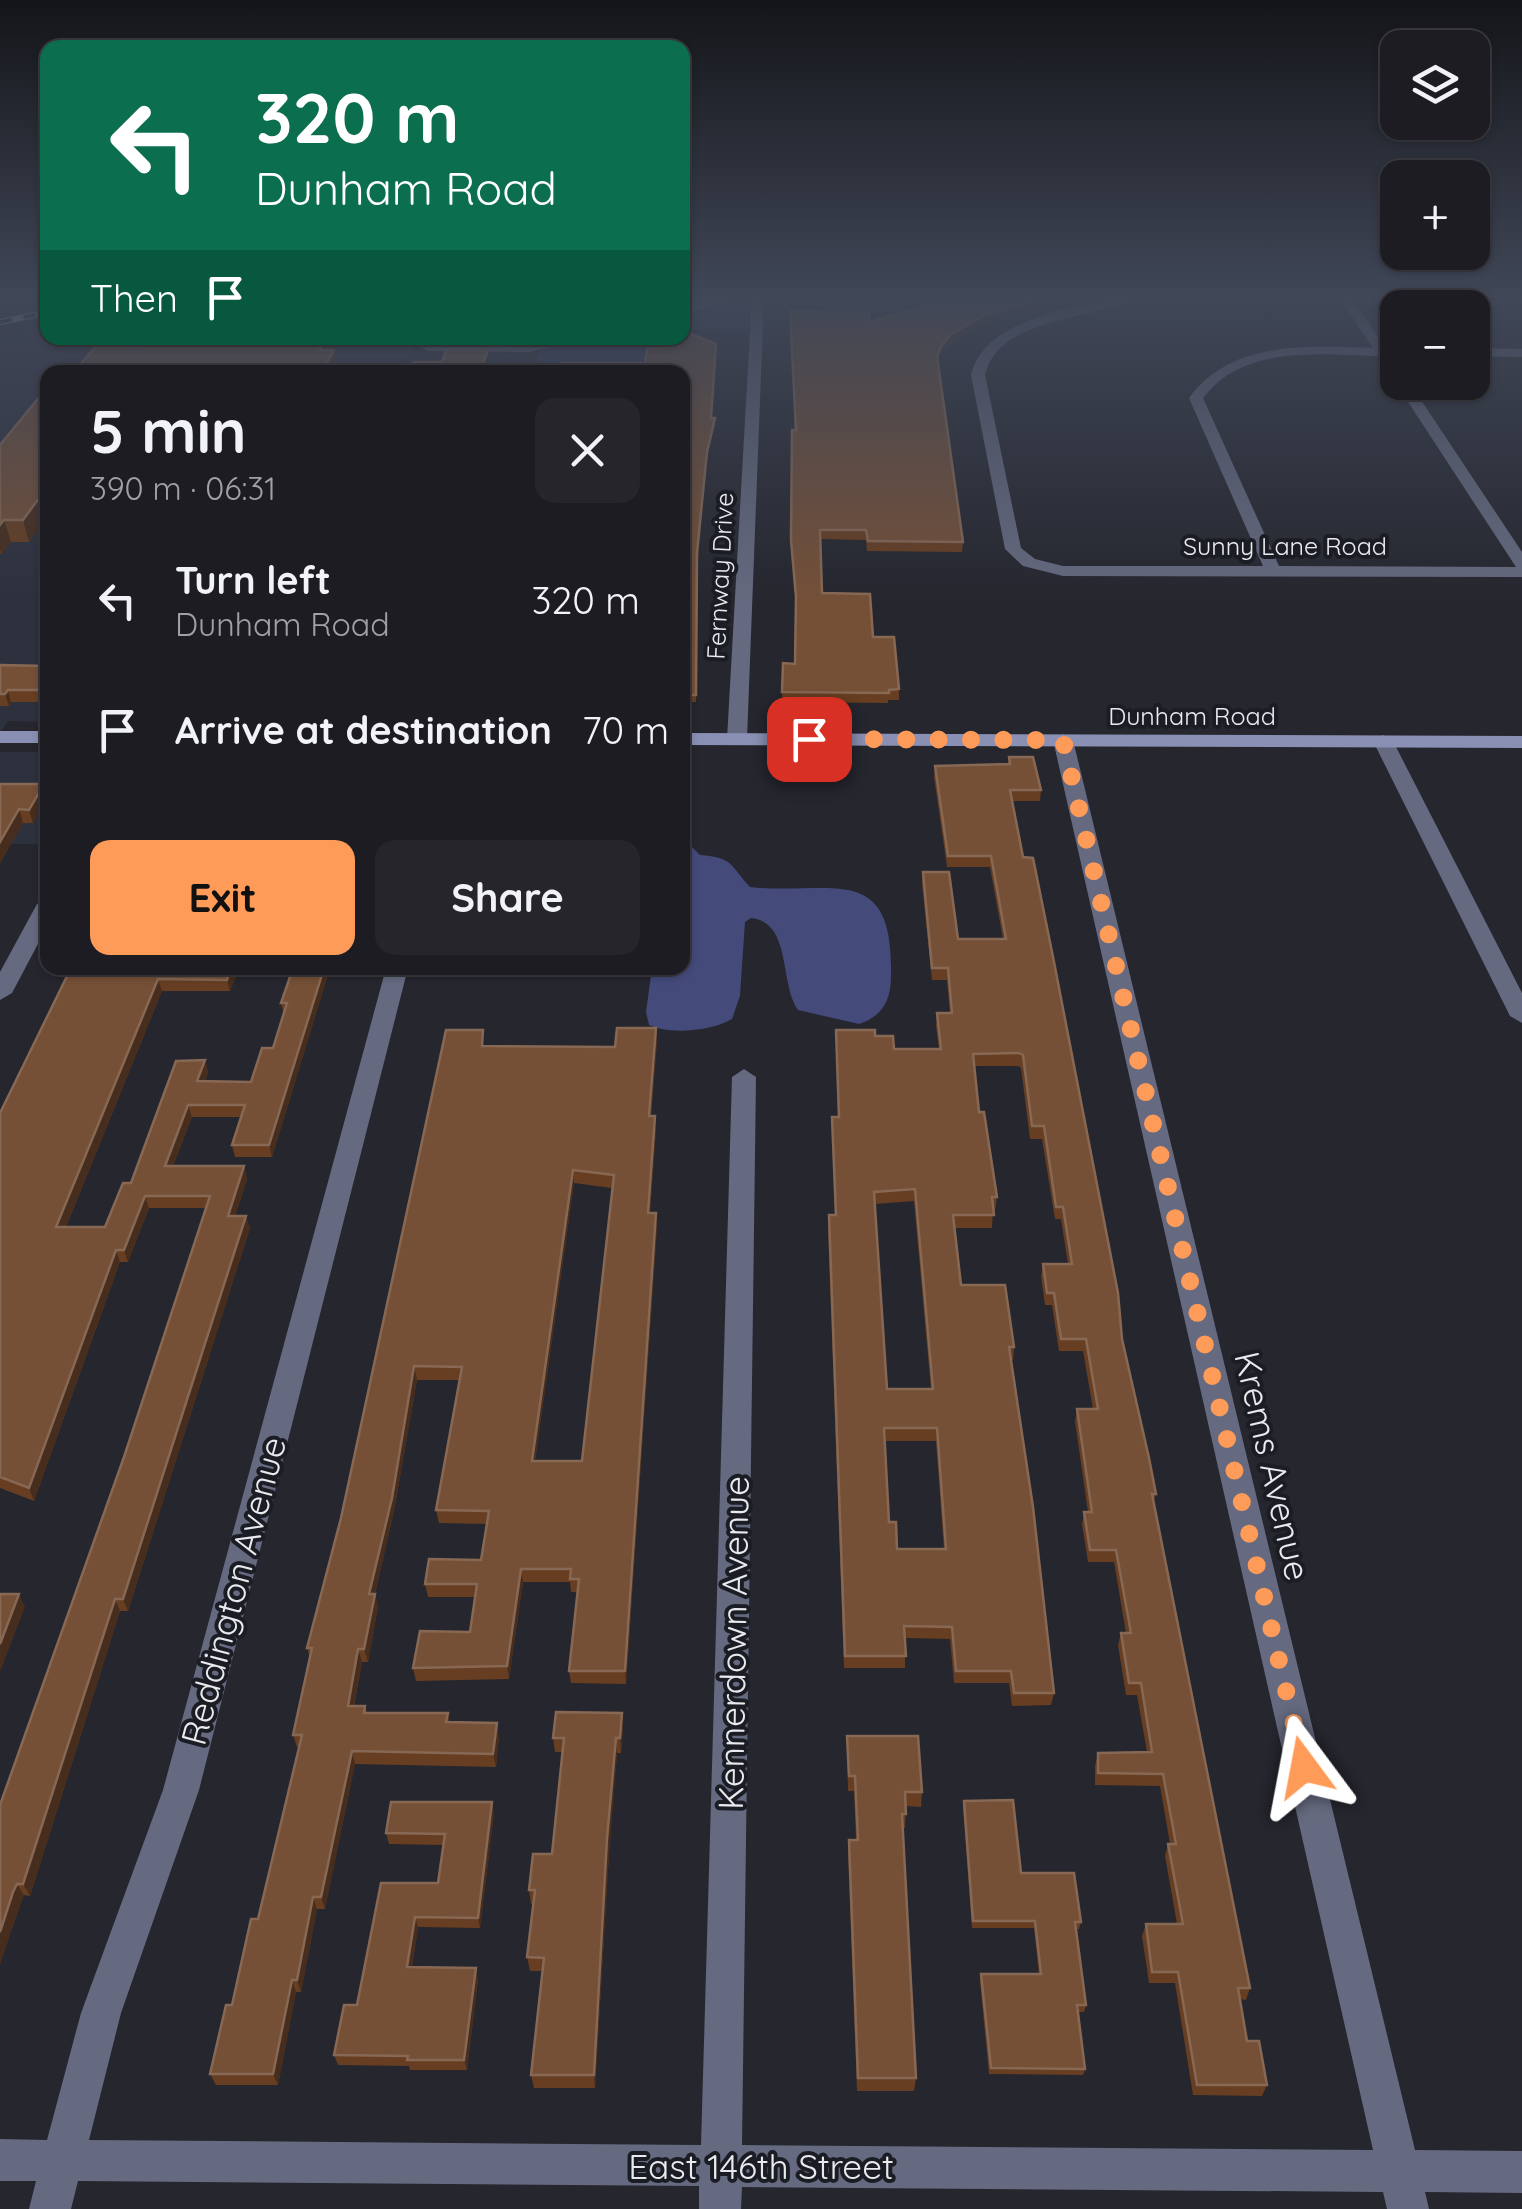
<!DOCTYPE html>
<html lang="en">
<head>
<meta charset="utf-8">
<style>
  :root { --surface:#1c1c22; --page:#25252a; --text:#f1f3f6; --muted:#a0a1a5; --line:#3a3a40; --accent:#fe9b58 }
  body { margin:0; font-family:Quicksand,sans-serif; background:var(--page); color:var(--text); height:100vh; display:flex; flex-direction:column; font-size:38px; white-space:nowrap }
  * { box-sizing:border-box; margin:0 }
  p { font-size:32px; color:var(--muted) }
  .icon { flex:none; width:55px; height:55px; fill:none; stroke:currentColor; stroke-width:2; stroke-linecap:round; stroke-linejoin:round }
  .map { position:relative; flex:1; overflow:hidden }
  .sheet { position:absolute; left:40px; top:365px; width:650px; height:610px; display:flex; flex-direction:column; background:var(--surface); border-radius:20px; box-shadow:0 2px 8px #0004,0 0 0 2px var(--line) }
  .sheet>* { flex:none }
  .banner { position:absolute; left:40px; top:40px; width:650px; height:305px; border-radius:20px; box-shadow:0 2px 8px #0004,0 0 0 2px var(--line); background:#0b6e4f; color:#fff; overflow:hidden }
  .controls { position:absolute; left:1380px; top:30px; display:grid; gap:20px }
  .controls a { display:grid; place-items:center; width:110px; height:110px; border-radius:20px; background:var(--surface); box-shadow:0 2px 8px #0004,0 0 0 2px var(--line); font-size:50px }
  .pin { position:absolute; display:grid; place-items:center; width:85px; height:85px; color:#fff; margin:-42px; border-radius:20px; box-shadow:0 5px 15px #0006 }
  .me { position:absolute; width:110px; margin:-55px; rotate:347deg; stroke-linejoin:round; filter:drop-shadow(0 0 8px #0008) }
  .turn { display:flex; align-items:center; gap:35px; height:210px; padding:0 50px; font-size:45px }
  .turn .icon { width:130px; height:130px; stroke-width:2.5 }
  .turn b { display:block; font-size:70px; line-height:85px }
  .then { display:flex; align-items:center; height:95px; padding:0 50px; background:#0003; gap:20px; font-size:38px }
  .round { display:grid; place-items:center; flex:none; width:105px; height:105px; border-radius:20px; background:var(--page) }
  .overview { display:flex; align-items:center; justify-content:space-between; height:170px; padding:0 50px }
  h1 { font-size:60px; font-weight:800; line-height:75px }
  .action { display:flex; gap:20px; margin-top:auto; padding:20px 50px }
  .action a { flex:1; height:115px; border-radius:20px; background:var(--accent); color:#111; font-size:40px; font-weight:800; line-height:115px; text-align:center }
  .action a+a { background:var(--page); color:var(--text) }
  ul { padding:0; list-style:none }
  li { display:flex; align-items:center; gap:30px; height:130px; padding:0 50px }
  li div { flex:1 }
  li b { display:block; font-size:38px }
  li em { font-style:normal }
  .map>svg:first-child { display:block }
  .built { fill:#2d303d }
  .green { fill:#30355a }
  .forest { fill:#444a79 }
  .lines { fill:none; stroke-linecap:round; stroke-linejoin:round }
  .street { fill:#666a80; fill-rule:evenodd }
  .secondary { fill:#8a90b3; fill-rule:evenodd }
  .rail-casing { stroke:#c9cad0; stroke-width:6 }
  .rail { stroke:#1b1d24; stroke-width:4; stroke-dasharray:12; stroke-linecap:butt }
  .wall { fill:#673e21; fill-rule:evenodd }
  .shaded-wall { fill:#472d1d }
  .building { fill:#755037; stroke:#876854; stroke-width:2.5; fill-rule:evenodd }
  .route { stroke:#fe9b58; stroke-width:18; stroke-dasharray:0 32.4 }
  .labels { text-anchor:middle; stroke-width:8; stroke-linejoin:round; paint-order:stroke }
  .far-street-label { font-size:25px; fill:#e9eaef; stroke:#1b1d24 }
  .near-street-label { font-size:35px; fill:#e9eaef; stroke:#1b1d24 }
</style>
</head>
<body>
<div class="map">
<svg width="1522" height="2209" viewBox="0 0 1522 2209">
  <rect width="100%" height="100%" fill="#25262e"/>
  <path class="built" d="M 833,296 L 982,296 L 904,318 L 893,313 L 834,313 Z
    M 47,326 L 48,338 L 418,338 L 400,372 L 48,372 L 47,722 L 8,721 L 0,734 L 0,336 Z
    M 0,752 L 47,752 L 47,844 L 0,844 Z"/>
  <path class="green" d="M 682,296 L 752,296 L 749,331 L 683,330 Z
    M 418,338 L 653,338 L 642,366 L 542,364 L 541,359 L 536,372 L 531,372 L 541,349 L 518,339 Z"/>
  <path class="forest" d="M 683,838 L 700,855 C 734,858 729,864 750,887 C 831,896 894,859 891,976 C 891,1000 883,1016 859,1024 L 798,1010 C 779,983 792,922 751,918 L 745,922 L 740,996 L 732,1019 C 712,1031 670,1035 649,1025 L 646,1012 L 652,968 L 682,968 Z"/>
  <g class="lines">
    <path class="street" d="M 726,296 L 746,296 L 682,315 L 682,307 Z
      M 752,296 L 764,296 L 747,739 L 737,745 L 727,739 Z
      M 1121,296 L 1141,296 C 1099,321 998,315 985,375 L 1021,548 L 1035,559 L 1063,566 L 1263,566 L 1189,398 C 1231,340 1307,346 1373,348 L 1338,296 L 1350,296 L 1386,348 L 1398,348 L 1398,356 L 1391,356 L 1394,365 L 1384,365 L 1378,356 C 1318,354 1243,345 1203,398 L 1279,566 L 1516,567 L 1395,382 L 1398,379 L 1398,382 L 1409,382 L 1522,552 L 1522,577 L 1063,576 L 1023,566 L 1005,549 L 971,375 C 985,318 1073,309 1121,296 Z
      M 1513,296 L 1522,296 L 1522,303 Z
      M 561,338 L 583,338 L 530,352 L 428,351 L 421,347 L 428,343 L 530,344 Z
      M 1472,348 L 1522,349 L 1522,357 L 1472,356 Z
      M 1063,734 L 1073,740 L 1415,2150 L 1522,2151 L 1522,2193 L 1425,2192 L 1429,2209 L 1387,2209 L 1383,2192 L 742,2187 L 741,2209 L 699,2209 L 699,2186 L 78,2181 L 71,2209 L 29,2209 L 36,2181 L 0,2181 L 0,2139 L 47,2140 L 81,2013 L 163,1790 L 386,968 L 408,968 L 199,1790 L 121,2013 L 89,2140 L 701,2145 L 732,1077 L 744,1069 L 756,1077 L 742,2145 L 1373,2150 L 1053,740 Z
      M 1383,735 L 1393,741 L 1522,993 L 1522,1023 L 1510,1016 L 1373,741 Z
      M 48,898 L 48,925 L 12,993 L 0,1000 L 0,972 L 37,904 Z"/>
    <path class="secondary" d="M 0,731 L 48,731 L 48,743 L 0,743 Z
      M 682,733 L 1522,736 L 1522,748 L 682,745 Z"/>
    <defs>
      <path id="rail" d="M 0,322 L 48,312"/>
    </defs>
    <use href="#rail" class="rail-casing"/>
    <use href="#rail" class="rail"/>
  </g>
  <path class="wall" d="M 870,322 L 985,323 L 950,343 L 941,353 L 938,362 L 963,542 L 962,552 L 867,551 L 866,540 L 821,539 L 822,593 L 873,637 L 899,689 L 899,700 L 888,700 L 888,703 L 782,702 L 783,663 L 795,664 L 796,606 L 791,549 L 792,430 L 796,430 Z
    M 682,372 L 715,424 L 707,458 L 698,559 L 696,702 L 682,702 Z
    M 48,395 L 48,516 L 29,542 L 11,542 L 0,554 L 0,445 Z
    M 0,665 L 48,666 L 48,702 L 11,702 L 9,706 L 0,706 Z
    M 1009,757 L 1041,790 L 1040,801 L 1012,801 L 1122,1339 L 1156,1494 L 1153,1503 L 1250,1988 L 1246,2000 L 1240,1999 L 1247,2041 L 1267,2085 L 1262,2096 L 1193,2095 L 1175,1983 L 1149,1983 L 1142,1936 L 1146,1924 L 1177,1924 L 1165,1856 L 1168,1844 L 1170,1844 L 1160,1786 L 1095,1785 L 1095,1766 L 1098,1753 L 1147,1752 L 1137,1695 L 1126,1695 L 1118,1645 L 1121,1633 L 1126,1633 L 1114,1562 L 1088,1562 L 1082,1524 L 1084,1512 L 1088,1512 L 1075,1421 L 1077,1409 L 1093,1409 L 1083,1351 L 1059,1351 L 1052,1305 L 1045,1305 L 1041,1276 L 1043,1264 L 1068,1264 L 1061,1219 L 1055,1219 L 1042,1139 L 1030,1139 L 1021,1068 L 1018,1066 L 974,1066 L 979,1112 L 997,1197 L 995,1210 L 993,1210 L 992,1228 L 955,1228 L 961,1285 L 1014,1347 L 1013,1360 L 1011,1360 L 1054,1693 L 1051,1705 L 1012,1706 L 1009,1683 L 954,1683 L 950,1639 L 905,1638 L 905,1668 L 844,1668 L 828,1228 L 829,1215 L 835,1215 L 832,1129 L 832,1117 L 838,1117 L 836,1030 L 875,1036 L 894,1049 L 939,1049 L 936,1026 L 937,1013 L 950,1013 L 947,980 L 932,980 L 922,884 L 923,872 L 958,939 L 1003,939 L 990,867 L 947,867 L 934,777 L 935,766 L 1008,764 ZM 914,1201 L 931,1389 L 887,1389 L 875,1204 ZM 884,1441 L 936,1441 L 944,1549 L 897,1549 L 889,1522 Z
    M 0,784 L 44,784 L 48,798 L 33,823 L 23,823 L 0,863 Z
    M 71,968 L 239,968 L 230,991 L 162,991 L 66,1227 L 105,1227 L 205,1060 L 208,1072 L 205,1081 L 251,1082 L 273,1048 L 284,1015 L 281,1003 L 293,968 L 330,968 L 272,1157 L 235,1157 L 232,1145 L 241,1117 L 192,1117 L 173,1166 L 244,1166 L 247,1179 L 235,1216 L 250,1228 L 128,1611 L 120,1611 L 30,1896 L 24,1895 L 20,1904 L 0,1964 L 0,1805 L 124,1457 L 206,1208 L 149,1208 L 128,1262 L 120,1262 L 34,1501 L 0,1488 L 0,1113 Z
    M 657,1041 L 651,1116 L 656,1129 L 650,1213 L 657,1227 L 626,1684 L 571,1683 L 569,1671 L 578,1592 L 571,1592 L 570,1582 L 523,1582 L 509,1679 L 416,1681 L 413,1668 L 470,1632 L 475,1597 L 428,1597 L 425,1584 L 481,1560 L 487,1524 L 439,1523 L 436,1510 L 459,1380 L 417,1380 L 394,1511 L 375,1594 L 378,1607 L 368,1662 L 362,1662 L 354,1706 L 365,1706 L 367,1713 L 448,1713 L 449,1722 L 499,1736 L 496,1767 L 355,1764 L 325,1909 L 317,1909 L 301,1992 L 296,1992 L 278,2085 L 216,2085 L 210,2074 L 258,1919 L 299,1747 L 297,1747 L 293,1735 L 310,1658 L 307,1648 L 484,1046 L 615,1047 ZM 574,1183 L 612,1188 L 582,1461 L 535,1461 Z
    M 623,1727 L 621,1753 L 617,1753 L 609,1853 L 595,2088 L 534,2088 L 531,2075 L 542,1971 L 530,1971 L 527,1957 L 533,1904 L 531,1904 L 529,1890 L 552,1854 L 563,1752 L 555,1752 L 553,1738 Z
    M 847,1736 L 922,1792 L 921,1807 L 906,1806 L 905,1828 L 903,1828 L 916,2078 L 914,2091 L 857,2091 L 848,1854 L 849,1840 L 856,1840 L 854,1791 L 848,1791 Z
    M 964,1801 L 1021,1873 L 1081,1922 L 1079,1929 L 1076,1929 L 1086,2005 L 1084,2012 L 1078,2012 L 1085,2069 L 1083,2075 L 989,2074 L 980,1981 L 981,1974 L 1039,1974 L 1034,1928 L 972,1928 L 963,1808 Z
    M 494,1813 L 480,1928 L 418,1927 L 412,1967 L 478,1979 L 467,2070 L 410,2070 L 409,2066 L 338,2065 L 334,2055 L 357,2005 L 438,1883 L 444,1845 L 389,1844 L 386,1833 Z"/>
  <path class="shaded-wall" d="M 1053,296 L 1079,296 L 985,323 L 950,343 L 941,353 L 937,365 L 937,356 L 942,345 L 950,335 L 985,315 Z
    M 326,338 L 340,338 L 322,370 L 319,350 Z
    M 334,350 L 336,372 L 322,372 Z
    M 488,350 L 488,356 L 482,372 L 480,372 Z
    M 48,486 L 48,516 L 29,542 L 23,520 Z
    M 4,520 L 11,542 L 2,554 L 0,549 L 0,525 Z
    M 8,690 L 11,702 L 9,706 L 5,694 Z
    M 44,784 L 48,798 L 33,823 L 29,810 Z
    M 19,809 L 23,823 L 0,863 L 0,842 Z
    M 231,968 L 239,968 L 230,991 L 227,980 Z
    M 324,968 L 330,968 L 272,1157 L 269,1145 Z
    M 158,979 L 162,991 L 61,1239 L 56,1227 Z
    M 656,1028 L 657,1041 L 649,1129 L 649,1116 Z
    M 205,1060 L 208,1072 L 200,1093 L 197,1081 Z
    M 188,1105 L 192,1117 L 168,1178 L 165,1166 Z
    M 655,1116 L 656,1129 L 649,1227 L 648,1213 Z
    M 244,1166 L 247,1179 L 231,1228 L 228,1216 Z
    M 573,1170 L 574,1183 L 533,1474 L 532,1461 Z
    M 145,1196 L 149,1208 L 128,1262 L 124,1250 Z
    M 656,1213 L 657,1227 L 626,1684 L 625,1671 Z
    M 246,1216 L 250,1228 L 128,1611 L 123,1599 Z
    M 116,1250 L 120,1262 L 34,1501 L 29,1488 Z
    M 414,1366 L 417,1380 L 394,1511 L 375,1594 L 378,1607 L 368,1662 L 364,1649 L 369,1594 Z
    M 521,1569 L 523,1582 L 509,1679 L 507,1666 Z
    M 19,1594 L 25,1607 L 0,1672 L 0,1644 Z
    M 115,1599 L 120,1611 L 30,1896 L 23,1884 Z
    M 358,1649 L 362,1662 L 351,1719 L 348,1706 Z
    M 622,1713 L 623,1727 L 621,1753 L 620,1738 Z
    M 497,1723 L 499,1736 L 496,1767 L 493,1754 Z
    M 616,1738 L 617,1753 L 609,1853 L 595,2088 L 594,2075 L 607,1839 Z
    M 352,1751 L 355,1764 L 325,1909 L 321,1897 Z
    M 492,1802 L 494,1813 L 480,1928 L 478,1918 Z
    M 17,1884 L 24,1895 L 0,1964 L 0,1932 Z
    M 313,1897 L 317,1909 L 301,1992 L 297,1980 Z
    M 415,1917 L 418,1927 L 410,1978 L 407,1967 Z
    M 476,1968 L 478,1979 L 467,2070 L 464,2060 Z
    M 292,1980 L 296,1992 L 278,2085 L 273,2074 Z"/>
  <path class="building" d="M 963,296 L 1053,296 L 985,315 L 950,335 L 942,345 L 937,356 L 963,542 L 868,541 L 866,530 L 820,530 L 822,593 L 870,594 L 873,637 L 894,637 L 899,689 L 889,690 L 889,693 L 782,692 L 783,663 L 795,664 L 796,597 L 791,540 L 792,430 L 796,430 L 790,311 L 869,314 L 870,322 Z
    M 682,330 L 716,344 L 711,418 L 715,418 L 707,452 L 697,552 L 696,695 L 682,695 L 682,372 L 559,372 L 562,363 L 645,363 L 649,338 L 682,338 Z
    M 149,338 L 326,338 L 319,350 L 334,350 L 322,372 L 74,372 L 96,346 L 142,347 Z
    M 446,350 L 488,350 L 480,372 L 406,372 L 413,362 L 442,362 Z
    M 41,395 L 48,395 L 48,486 L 23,520 L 4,520 L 0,525 L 0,445 Z
    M 0,665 L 48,666 L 48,686 L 45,690 L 8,690 L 5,694 L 0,694 Z
    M 1009,757 L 1033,757 L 1041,790 L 1010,790 L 1023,857 L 1033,858 L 1054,962 L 1118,1293 L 1122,1339 L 1149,1458 L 1156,1494 L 1152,1494 L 1250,1988 L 1238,1988 L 1247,2041 L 1259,2041 L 1267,2085 L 1197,2085 L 1178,1972 L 1152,1972 L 1146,1924 L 1183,1924 L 1168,1844 L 1176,1844 L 1163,1774 L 1098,1773 L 1098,1753 L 1152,1752 L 1141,1683 L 1129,1683 L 1121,1633 L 1131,1633 L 1116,1550 L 1090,1550 L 1084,1512 L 1092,1512 L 1077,1409 L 1098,1409 L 1086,1339 L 1061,1339 L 1054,1293 L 1047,1293 L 1043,1264 L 1072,1264 L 1063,1207 L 1056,1207 L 1044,1126 L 1032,1126 L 1023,1055 L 1019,1053 L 973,1054 L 979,1112 L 984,1112 L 997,1197 L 992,1197 L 994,1215 L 953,1215 L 961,1285 L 1005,1285 L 1014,1347 L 1009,1347 L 1033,1507 L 1054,1693 L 1014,1693 L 1011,1671 L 956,1671 L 952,1627 L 904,1626 L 906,1656 L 845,1656 L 829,1215 L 836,1215 L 832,1117 L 839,1117 L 836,1030 L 875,1030 L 875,1036 L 893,1036 L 894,1049 L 941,1049 L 937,1013 L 952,1013 L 948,968 L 932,968 L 923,872 L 949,872 L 958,939 L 1006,939 L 991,856 L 948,856 L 935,766 L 1010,764 ZM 915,1189 L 933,1389 L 887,1389 L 874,1192 ZM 884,1428 L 937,1428 L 946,1549 L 897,1549 L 896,1522 L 889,1522 Z
    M 0,784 L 44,784 L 29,810 L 19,809 L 0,842 Z
    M 71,968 L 231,968 L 227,980 L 158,979 L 56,1227 L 105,1227 L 123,1183 L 131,1183 L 176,1061 L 205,1060 L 197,1081 L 251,1082 L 262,1048 L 273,1048 L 287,1003 L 281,1003 L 293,968 L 324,968 L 269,1145 L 232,1145 L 245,1105 L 188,1105 L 165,1166 L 244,1166 L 228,1216 L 246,1216 L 123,1599 L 115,1599 L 23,1884 L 17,1884 L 13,1892 L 0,1932 L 0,1805 L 124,1457 L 210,1196 L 145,1196 L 124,1250 L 116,1250 L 29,1488 L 0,1477 L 0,1113 Z
    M 617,1028 L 656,1028 L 649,1116 L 655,1116 L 648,1213 L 656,1213 L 625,1671 L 569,1671 L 579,1579 L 570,1579 L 571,1569 L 521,1569 L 507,1666 L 413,1668 L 420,1631 L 470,1632 L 477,1584 L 425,1584 L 429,1559 L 481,1560 L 489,1511 L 436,1510 L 462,1367 L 414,1366 L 392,1498 L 369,1594 L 375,1594 L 364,1649 L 358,1649 L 348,1706 L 365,1706 L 364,1713 L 448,1713 L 446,1722 L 497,1723 L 493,1754 L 352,1751 L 321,1897 L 313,1897 L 297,1980 L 292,1980 L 273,2074 L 210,2074 L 226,2005 L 232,2005 L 251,1919 L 258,1919 L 302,1735 L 293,1735 L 312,1648 L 307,1648 L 341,1518 L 446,1030 L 483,1030 L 482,1046 L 615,1047 ZM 573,1170 L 614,1175 L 582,1461 L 532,1461 Z
    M 0,1594 L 19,1594 L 0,1644 Z
    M 556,1712 L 622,1713 L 620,1738 L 616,1738 L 607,1839 L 594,2075 L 531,2075 L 544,1958 L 527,1957 L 535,1890 L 529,1890 L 533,1854 L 552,1854 L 564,1738 L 553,1738 Z
    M 847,1736 L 918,1736 L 922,1792 L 905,1792 L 906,1814 L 902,1814 L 916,2078 L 858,2078 L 849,1840 L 858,1840 L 855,1776 L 849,1776 Z
    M 1013,1800 L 1021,1873 L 1074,1873 L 1081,1922 L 1075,1922 L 1086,2005 L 1077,2005 L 1085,2069 L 991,2068 L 981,1974 L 1041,1974 L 1035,1921 L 973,1921 L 964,1801 Z
    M 391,1802 L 492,1802 L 478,1918 L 415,1917 L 407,1967 L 476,1968 L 464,2060 L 407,2060 L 408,2056 L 334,2055 L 344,2005 L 357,2005 L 381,1883 L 438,1883 L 445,1834 L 386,1833 Z"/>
  <linearGradient id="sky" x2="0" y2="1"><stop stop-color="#141519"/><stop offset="0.49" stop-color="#404757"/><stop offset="1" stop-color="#404757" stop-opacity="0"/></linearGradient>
  <rect width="1522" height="605" fill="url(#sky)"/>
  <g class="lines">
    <path class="route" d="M 809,739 L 1063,740 L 1304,1767"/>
  </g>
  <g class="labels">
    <g class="far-street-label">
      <text x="1285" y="555">Sunny Lane Road</text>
      <text transform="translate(720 576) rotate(-87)" y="9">Fernway Drive</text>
      <text x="1192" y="725">Dunham Road</text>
    </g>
    <g class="near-street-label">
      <text transform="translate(1272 1466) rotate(77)" y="12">Krems Avenue</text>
      <text transform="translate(234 1591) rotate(-75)" y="12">Reddington Avenue</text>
      <text transform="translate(734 1643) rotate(-89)" y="12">Kennerdown Avenue</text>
      <text x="761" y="2179">East 146th Street</text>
    </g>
  </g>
</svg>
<div class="controls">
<a><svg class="icon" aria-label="layers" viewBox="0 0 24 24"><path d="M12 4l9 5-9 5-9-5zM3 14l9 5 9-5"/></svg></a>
<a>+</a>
<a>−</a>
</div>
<div class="pin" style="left:809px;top:739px;background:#d93025"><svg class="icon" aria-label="arrive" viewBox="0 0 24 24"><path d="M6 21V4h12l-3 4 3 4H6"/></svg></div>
<svg class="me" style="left:1304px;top:1767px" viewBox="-20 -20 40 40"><path d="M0-17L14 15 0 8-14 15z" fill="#fe9b58" stroke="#fff" stroke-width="4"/></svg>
<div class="banner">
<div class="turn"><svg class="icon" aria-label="left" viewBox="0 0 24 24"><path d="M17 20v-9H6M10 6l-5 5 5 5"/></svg><div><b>320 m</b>Dunham Road</div></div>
<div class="then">Then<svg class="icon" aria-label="arrive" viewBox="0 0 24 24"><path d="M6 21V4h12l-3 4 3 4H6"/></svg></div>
</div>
<section class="sheet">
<div class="overview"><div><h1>5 min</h1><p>390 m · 06:31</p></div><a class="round"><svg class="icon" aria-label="close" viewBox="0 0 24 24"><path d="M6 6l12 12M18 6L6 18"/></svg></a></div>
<ul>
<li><svg class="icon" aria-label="left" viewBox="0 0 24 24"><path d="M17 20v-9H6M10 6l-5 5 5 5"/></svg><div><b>Turn left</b><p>Dunham Road</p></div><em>320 m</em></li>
<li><svg class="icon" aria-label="arrive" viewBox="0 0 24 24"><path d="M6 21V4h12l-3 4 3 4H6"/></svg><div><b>Arrive at destination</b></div><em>70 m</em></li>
</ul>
<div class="action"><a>Exit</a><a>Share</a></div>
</section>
</div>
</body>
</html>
